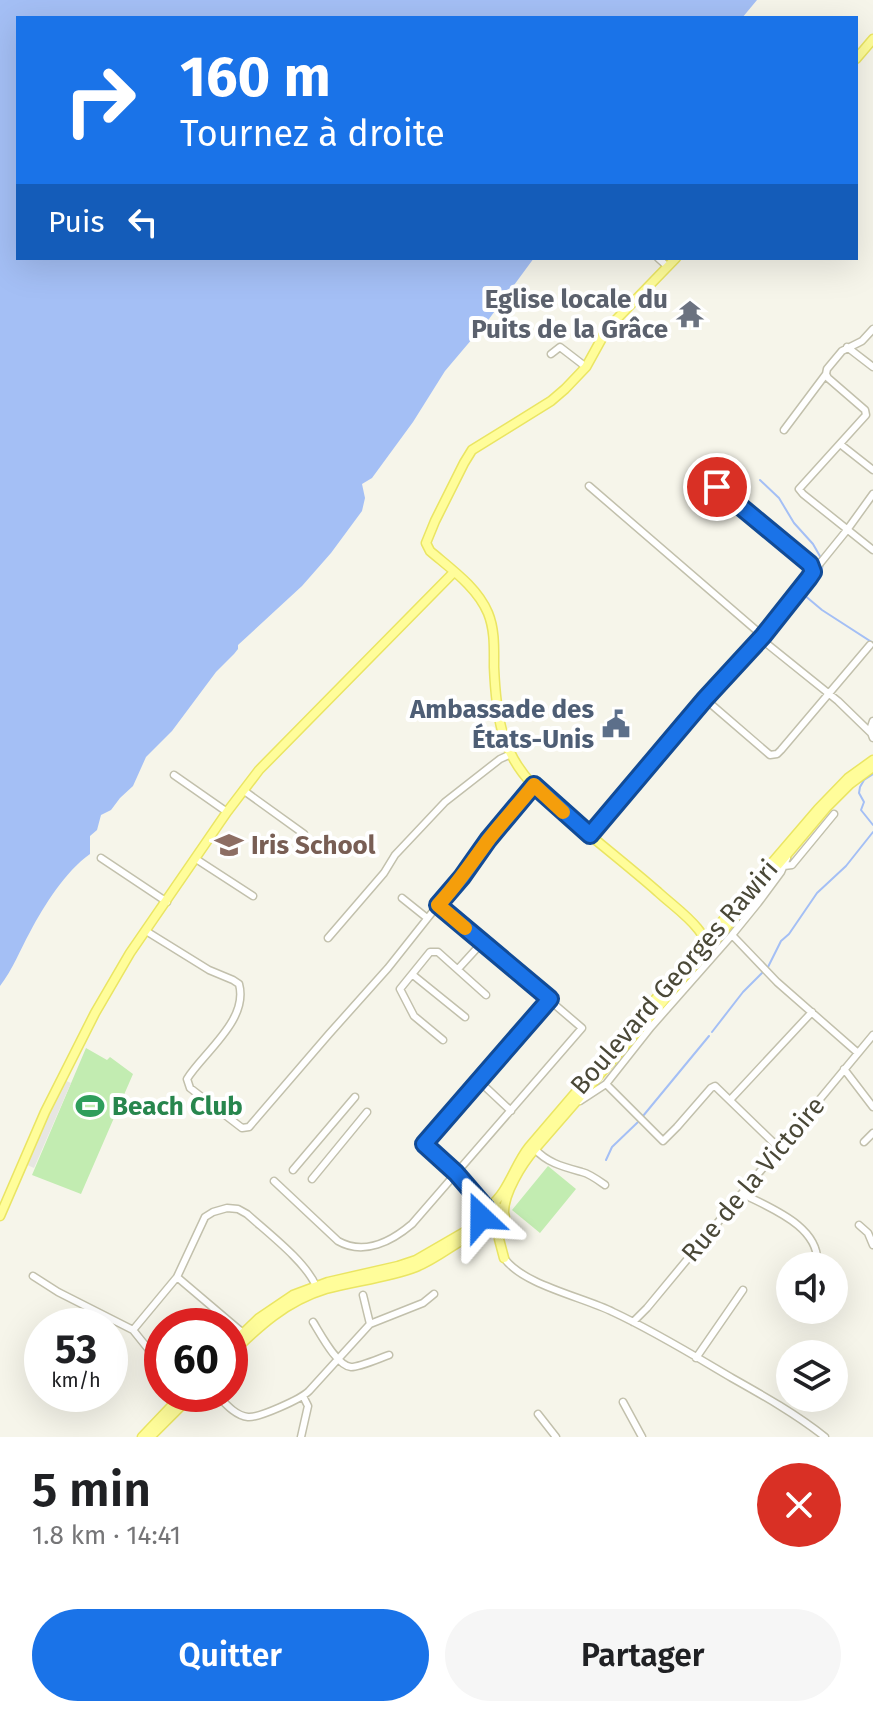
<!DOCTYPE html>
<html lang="fr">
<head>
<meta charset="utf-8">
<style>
  :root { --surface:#fff; --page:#f6f6f6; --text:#202124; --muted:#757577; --accent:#1a73e8 }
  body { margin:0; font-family:"Fira Sans",sans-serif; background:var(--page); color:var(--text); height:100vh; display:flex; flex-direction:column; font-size:30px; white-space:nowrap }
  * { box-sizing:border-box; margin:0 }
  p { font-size:26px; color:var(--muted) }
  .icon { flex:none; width:44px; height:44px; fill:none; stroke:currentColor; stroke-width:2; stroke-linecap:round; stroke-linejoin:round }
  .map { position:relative; height:1437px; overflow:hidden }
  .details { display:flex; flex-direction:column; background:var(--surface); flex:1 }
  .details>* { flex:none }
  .guide { position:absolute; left:16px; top:16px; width:842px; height:244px; border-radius:0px; box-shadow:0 8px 32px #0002; background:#1a73e8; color:#fff; overflow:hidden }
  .controls { position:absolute; left:776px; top:1252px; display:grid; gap:16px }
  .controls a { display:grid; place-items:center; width:72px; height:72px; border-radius:50%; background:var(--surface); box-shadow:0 8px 32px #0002; font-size:40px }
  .speed { position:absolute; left:24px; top:1308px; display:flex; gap:16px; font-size:40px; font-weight:700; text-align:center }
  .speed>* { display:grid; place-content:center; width:104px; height:104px; border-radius:50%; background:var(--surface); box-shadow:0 8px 32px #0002; line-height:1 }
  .speed small { font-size:20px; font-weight:400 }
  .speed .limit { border:12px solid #d22; background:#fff; color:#111 }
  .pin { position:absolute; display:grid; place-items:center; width:68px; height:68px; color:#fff; margin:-34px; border:4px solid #fff; border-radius:50%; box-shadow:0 2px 8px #0007 }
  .me { position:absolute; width:88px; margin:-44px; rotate:337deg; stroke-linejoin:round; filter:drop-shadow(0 0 6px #0008) }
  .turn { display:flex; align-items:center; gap:28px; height:168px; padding:0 32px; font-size:36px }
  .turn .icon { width:104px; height:104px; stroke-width:2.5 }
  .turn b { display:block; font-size:56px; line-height:68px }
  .then { display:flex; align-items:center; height:76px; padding:0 32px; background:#0003; gap:16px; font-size:30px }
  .round { display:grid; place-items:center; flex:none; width:84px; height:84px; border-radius:42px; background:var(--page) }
  .headline { display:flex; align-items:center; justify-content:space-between; height:136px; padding:0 32px }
  h1 { font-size:48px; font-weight:600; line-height:60px }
  .button { display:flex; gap:16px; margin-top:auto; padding:16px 32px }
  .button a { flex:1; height:92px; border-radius:48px; background:var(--accent); color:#fff; font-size:32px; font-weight:600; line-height:92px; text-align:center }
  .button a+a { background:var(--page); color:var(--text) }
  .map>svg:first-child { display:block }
  .green { fill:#c2ecb1 }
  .parking { fill:#e7e6e2 }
  .water { fill:#a4bff5 }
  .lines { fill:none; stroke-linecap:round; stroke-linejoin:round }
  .stream { stroke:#a4bff5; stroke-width:2 }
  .minor-casing { stroke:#c2c0ac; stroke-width:9 }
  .major-casing { stroke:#eae563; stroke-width:11 }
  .minor { stroke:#fff; stroke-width:6 }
  .major { stroke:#fffd9a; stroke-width:8 }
  .route-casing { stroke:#114b97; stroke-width:20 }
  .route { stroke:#1a73e8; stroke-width:14 }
  .slow { stroke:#f59e0b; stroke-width:14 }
  .labels { text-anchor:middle; stroke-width:8; stroke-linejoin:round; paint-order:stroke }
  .worship-label { font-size:26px; font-weight:bold; fill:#5b616d; stroke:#fff; text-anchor:end }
  .service-label { font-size:26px; font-weight:bold; fill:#4e5e75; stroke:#fff; text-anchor:end }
  .education-label { font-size:26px; font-weight:bold; fill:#785e54; stroke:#fff; text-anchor:start }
  .street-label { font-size:26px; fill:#4a4837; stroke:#fff }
  .leisure-label { font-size:26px; font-weight:bold; fill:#27864d; stroke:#fff; text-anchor:start }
</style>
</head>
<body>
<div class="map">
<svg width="873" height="1437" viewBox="0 0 873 1437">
  <rect width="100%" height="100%" fill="#f6f5ea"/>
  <path class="green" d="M 86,1048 L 107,1060 L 110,1057 L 133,1074 L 81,1194 L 32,1175 Z
    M 548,1166 L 576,1189 L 540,1233 L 512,1210 Z"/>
  <path class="parking" d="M 64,1080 L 71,1083 L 34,1168 L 25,1164 Z"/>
  <path class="water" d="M 0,0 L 757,0 L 742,18 L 18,18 L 18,258 L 534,258 L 489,319 L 445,371 L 413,422 L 372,478 L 362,484 L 365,498 L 362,511 L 331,553 L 302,586 L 238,645 L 238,649 L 234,654 L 216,672 L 172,731 L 146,757 L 133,786 L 120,798 L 111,810 L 101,815 L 97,830 L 90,836 L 90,854 C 65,872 45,904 30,932 C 20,950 13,969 0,986 Z"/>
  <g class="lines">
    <path class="stream" d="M 760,480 L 779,498 L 794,523 L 813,544 L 821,558
      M 823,564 L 821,573 L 803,594 L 822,610 L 873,643
      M 873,774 L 864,780 L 860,787 L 859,793 L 864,802 L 861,810 L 873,825
      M 768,967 L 781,941 L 789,934 L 817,893 L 846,866 L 873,832
      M 712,1032 L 743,992 L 763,972
      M 643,1116 L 709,1036
      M 606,1160 L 612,1147 L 638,1122"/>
    <defs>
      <path id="minor" d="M 658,258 L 668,267
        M 873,329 L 862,341 L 842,351 L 827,369 L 826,374 L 828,378 L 865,410 L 866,415 L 799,489 L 803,494 L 873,550
        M 847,347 L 873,367
        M 551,354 L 560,347 L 586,367
        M 784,430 L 826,374
        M 840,444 L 873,470
        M 589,486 L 763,636
        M 717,487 L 810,564 L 813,572 L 761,639
        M 813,572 L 847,530 L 873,494
        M 705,699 L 770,755 L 777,754 L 781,750 L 870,645
        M 873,721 L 870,730 L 873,738
        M 174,775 L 227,812
        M 243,790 L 304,834
        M 590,835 L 705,699 L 761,639 L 838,701 L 871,733
        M 101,858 L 167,902
        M 196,859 L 253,896
        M 784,866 L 792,865 L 834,814
        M 402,898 L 427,918
        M 438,905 L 485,945
        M 146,931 L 209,970 L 233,980 L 239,984 C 249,1020 203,1053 187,1079 L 190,1088 L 242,1128 L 249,1127 L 329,1034 L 388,968 L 438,905 L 462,877 L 488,840 L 534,785
        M 732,935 L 777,982 L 858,1053
        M 328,938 L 384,873 L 395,855 L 445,802 L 500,759 L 511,754
        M 413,975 L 465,1017
        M 443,1040 L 414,1016 L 400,989 L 430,952 L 438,952 L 486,995
        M 844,1069 L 873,1107
        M 479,1081 L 511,1111
        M 606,1084 L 663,1141 L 677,1127 L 711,1088 L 715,1086 L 779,1148
        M 730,1100 L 812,1012
        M 580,1101 L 606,1084 L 651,1027 L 732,935 L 758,903 L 781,872 L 787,858
        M 864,1142 L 873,1133
        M 535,1149 C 547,1163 564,1167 582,1172 C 590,1174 598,1180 605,1185
        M 293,1170 L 355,1097
        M 312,1179 L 367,1112
        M 274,1181 L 338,1241 C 364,1256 392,1241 412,1224 L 582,1028 L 485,945 L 479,946 L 458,969
        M 743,1194 C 770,1208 822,1227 817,1266
        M 486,1208 L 456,1173 L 424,1144 L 550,999
        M 859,1225 L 868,1233 L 873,1245
        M 504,1258 C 523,1285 583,1297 613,1312 C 654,1331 693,1355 732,1378 C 764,1396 796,1414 825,1437
        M 33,1276 L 58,1292 L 133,1330 L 162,1366
        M 177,1277 L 243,1333
        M 363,1295 L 370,1324
        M 818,1310 L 819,1314
        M 313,1322 C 320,1333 337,1366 351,1367 C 360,1367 380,1358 389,1355
        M 633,1322 L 647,1308 L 873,1035
        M 133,1330 L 177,1277 L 205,1217 L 213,1212 L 227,1208 L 238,1209 L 247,1214 C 268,1233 305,1261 316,1286
        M 696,1358 L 743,1290
        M 216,1394 C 224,1402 235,1416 248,1417 C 259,1418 301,1399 309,1391 L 370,1324 L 423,1303 L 434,1294
        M 623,1402 L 642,1437
        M 538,1414 L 556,1437
        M 301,1437 L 308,1406 L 303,1396"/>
      <path id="major" d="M 856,59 L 873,39
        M 676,258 L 607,329 L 586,367 L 565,389 L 551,401 L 472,450 L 464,463 L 435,521 L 426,543 L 430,551 C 451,569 477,587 488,613 C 495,630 494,649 494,667 C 496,712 500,751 533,785 C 572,823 617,856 658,892 C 671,904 687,915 698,929 C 703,935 704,939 702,946
        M481 1218a12 12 0 1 1 24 0a12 12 0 1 1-24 0Z
        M 490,1206 C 508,1193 515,1164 529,1147 L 818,809 L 848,778 L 873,760
        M 504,1214 C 503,1194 522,1164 535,1149 L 674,989 L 827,807 L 850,784 L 873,767
        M 0,1216 L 45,1112 L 95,1013 L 130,953 L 227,812 L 259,770 L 454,572
        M 502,1226 L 499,1239 L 504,1258
        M 230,1346 L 259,1318 L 293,1295 L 328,1282 L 398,1266 L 416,1260 L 473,1227 L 481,1217
        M 230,1355 C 258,1327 286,1301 326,1289 C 355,1281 387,1278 416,1267 C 441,1257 461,1237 486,1228
        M 142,1437 L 183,1394
        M 150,1437 L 193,1394"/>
    </defs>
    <use href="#minor" class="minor-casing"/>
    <use href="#major" class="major-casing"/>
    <use href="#minor" class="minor"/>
    <use href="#major" class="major"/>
  </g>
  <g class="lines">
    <defs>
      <path id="route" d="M 481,1217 L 486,1208 L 456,1173 L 424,1144 L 550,999 L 438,905 L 462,877 L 488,840 L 534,785 L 590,835 L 705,699 L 763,636 L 809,578 L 813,572 L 810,564 L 717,487"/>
    </defs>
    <use href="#route" class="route-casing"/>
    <use href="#route" class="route"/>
    <path class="slow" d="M 465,928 L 438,905 C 457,885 472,862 489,839 C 503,821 519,804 534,785 L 563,812"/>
  </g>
  <defs>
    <symbol id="temple-bare" viewBox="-9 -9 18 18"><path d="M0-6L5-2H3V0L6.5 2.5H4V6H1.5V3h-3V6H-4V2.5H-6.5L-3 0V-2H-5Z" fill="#6b7280" stroke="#fff" stroke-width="2.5" paint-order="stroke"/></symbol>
    <symbol id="civic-bare" viewBox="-9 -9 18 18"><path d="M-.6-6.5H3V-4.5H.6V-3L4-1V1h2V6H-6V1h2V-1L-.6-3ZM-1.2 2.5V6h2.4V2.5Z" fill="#5c6f8a" stroke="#fff" stroke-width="2.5" paint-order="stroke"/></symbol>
    <symbol id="university-bare" viewBox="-9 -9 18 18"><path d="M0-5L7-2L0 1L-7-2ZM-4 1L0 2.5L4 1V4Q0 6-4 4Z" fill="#8d6e63" stroke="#fff" stroke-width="2.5" paint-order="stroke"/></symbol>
    <symbol id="stadium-bare" viewBox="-9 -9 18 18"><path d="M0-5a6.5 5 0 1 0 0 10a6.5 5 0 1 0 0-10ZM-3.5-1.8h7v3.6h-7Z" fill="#2e9e5b" stroke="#fff" stroke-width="2.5" paint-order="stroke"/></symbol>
  </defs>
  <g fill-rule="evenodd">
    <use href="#temple-bare" x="670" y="294" width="40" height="40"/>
    <use href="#civic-bare" x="596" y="704" width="40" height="40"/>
    <use href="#university-bare" x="209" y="825" width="40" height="40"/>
    <use href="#stadium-bare" x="70" y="1086" width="40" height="40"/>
  </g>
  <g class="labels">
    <g class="worship-label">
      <text x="668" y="308">Eglise locale du<tspan x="668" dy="30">Puits de la Grâce</tspan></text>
    </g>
    <g class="service-label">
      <text x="594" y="718">Ambassade des<tspan x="594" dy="30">États-Unis</tspan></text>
    </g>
    <g class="education-label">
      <text x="251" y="854">Iris School</text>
    </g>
    <g class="street-label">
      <text transform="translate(674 977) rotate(-49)" y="9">Boulevard Georges Rawiri</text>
      <text transform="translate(753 1179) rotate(-50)" y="9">Rue de la Victoire</text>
    </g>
    <g class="leisure-label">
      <text x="112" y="1115">Beach Club</text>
    </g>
  </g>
</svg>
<div class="controls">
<a><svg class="icon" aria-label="sound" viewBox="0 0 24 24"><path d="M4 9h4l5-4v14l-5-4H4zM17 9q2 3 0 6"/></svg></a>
<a><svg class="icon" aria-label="layers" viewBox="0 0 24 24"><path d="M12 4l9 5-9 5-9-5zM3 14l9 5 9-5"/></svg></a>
</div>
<div class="speed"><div>53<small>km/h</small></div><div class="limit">60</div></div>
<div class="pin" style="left:717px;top:487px;background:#d93025"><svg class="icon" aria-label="arrive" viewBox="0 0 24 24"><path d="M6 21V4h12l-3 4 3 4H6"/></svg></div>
<svg class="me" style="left:481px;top:1217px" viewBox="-20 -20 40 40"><path d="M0-17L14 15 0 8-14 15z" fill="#1a73e8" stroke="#fff" stroke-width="4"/></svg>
<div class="guide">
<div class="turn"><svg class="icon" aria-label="right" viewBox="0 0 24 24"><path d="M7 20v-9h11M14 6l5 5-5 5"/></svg><div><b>160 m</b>Tournez à droite</div></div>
<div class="then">Puis<svg class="icon" aria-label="left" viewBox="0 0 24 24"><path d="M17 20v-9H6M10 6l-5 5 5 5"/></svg></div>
</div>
</div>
<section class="details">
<div class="headline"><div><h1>5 min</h1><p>1.8 km · 14:41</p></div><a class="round" style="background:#d93025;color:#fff"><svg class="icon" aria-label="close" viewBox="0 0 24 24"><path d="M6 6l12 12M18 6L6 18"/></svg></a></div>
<div class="button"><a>Quitter</a><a>Partager</a></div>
</section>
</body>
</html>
